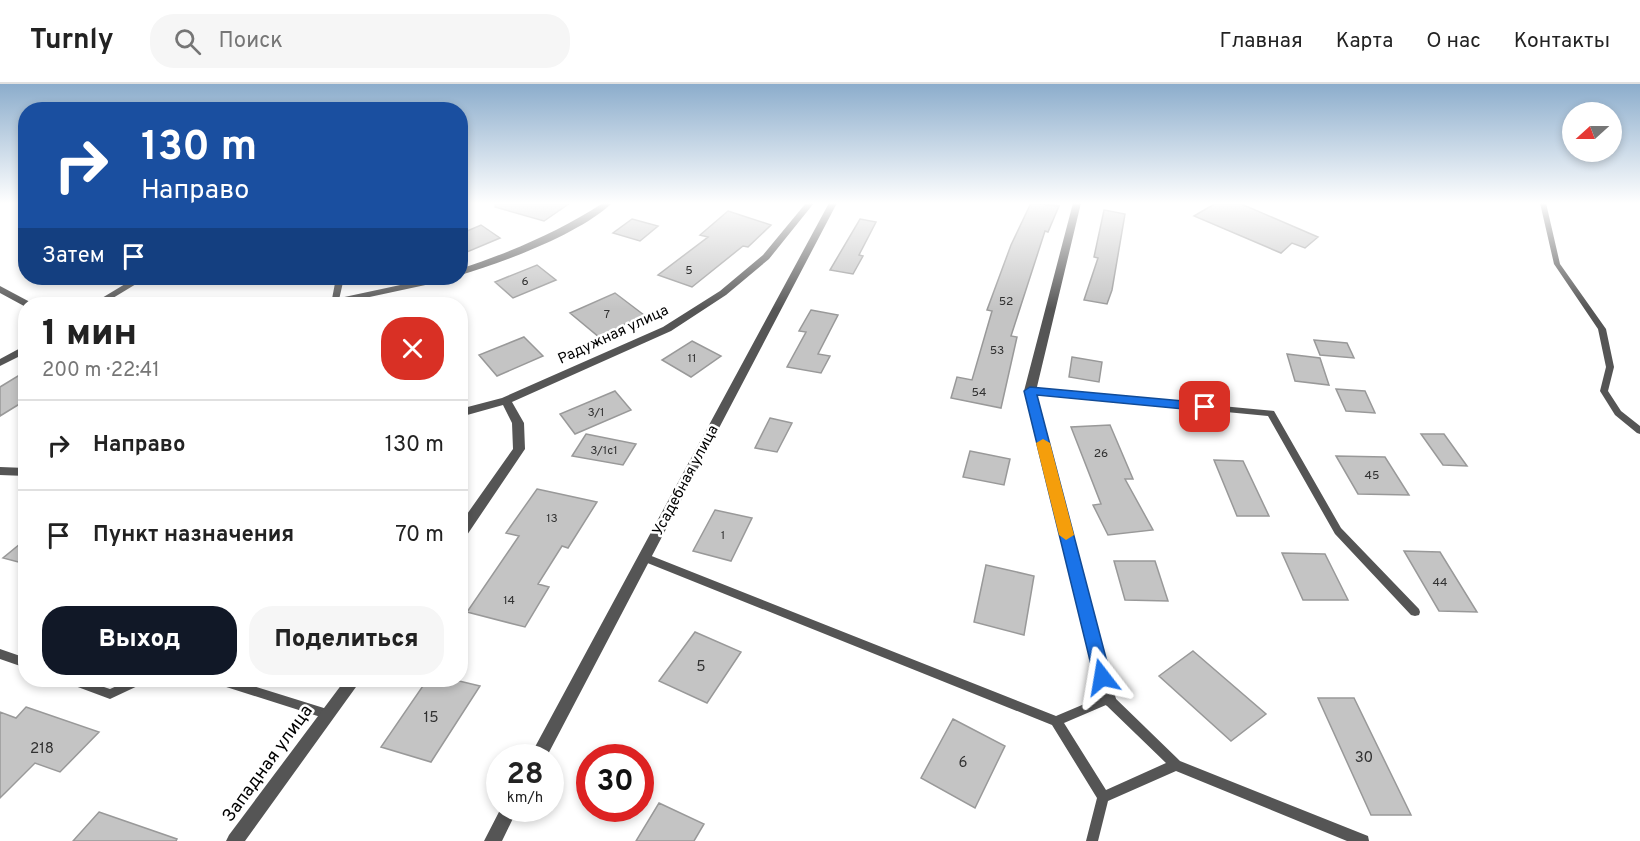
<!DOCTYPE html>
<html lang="ru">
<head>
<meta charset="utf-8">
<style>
  :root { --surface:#fff; --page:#f6f6f6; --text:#222; --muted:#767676; --line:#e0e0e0; --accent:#111827 }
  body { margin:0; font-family:Overpass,sans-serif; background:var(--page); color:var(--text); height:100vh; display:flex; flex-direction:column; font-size:22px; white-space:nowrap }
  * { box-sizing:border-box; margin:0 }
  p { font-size:20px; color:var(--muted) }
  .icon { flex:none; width:33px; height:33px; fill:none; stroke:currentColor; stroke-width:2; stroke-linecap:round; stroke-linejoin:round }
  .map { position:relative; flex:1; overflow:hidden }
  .details { position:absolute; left:18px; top:213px; width:450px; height:390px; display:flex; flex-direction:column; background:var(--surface); border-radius:24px; box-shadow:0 3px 9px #0003 }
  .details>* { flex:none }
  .banner { position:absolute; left:18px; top:18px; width:450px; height:183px; border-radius:24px; box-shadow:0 3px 9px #0003; background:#1a4fa0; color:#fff; overflow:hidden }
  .needle { width:39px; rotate:249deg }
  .fabs { position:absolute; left:1562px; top:18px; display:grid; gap:12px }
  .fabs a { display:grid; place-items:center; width:60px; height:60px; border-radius:50%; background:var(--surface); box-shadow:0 3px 9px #0003; font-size:30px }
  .speed { position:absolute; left:486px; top:660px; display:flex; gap:12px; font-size:30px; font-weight:700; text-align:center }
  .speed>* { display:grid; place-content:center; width:78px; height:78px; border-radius:50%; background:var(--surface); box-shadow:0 3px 9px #0003; line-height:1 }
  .speed small { font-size:15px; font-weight:400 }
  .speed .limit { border:9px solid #d22; background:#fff; color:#111 }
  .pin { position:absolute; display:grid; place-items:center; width:51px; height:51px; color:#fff; margin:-26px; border-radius:12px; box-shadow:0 3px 9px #0006 }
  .me { position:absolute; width:66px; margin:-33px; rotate:346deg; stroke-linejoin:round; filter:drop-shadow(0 0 4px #0008) }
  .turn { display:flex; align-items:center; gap:21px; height:126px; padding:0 24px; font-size:27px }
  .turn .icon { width:78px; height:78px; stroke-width:2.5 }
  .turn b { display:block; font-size:42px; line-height:51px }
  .then { display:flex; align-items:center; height:57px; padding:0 24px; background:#0003; gap:12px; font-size:22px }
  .round { display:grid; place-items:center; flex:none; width:63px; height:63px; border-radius:24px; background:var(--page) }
  .headline { display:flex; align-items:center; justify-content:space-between; height:102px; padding:0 24px }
  h1 { font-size:36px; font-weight:800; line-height:45px }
  .action { display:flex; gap:12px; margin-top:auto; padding:12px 24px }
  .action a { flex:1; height:69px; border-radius:24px; background:var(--accent); color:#fff; font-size:24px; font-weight:800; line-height:69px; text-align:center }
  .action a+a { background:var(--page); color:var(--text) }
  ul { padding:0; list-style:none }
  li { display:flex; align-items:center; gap:18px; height:90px; padding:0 24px; border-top:2px solid var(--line) }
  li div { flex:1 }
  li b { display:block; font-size:22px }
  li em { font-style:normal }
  header { display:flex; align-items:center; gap:36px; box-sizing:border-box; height:84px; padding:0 30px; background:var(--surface); border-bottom:2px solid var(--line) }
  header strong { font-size:28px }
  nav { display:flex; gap:33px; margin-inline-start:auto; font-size:21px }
  .search { width:420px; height:54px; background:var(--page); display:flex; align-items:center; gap:15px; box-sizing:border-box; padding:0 21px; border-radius:24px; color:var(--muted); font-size:22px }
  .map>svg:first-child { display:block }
  .building { fill:#c4c4c4; stroke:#999; stroke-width:1.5 }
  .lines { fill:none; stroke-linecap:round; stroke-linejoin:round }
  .lane { fill:#555; fill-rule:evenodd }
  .street { fill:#555; fill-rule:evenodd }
  .route { fill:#1a73e8; stroke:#114b97; stroke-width:1.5 }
  .slow { fill:#f59e0b }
  .labels { text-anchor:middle; stroke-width:5; stroke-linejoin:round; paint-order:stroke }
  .number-label { font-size:12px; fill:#313131 }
  .street-label { font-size:15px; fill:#000; stroke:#fff }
  .near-number-label { font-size:15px; fill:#313131 }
  .near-street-label { font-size:18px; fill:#000; stroke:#fff }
</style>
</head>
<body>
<header>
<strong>Turnly</strong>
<div class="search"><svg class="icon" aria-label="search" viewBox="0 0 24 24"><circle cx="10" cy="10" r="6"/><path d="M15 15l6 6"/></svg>Поиск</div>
<nav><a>Главная</a><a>Карта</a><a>О нас</a><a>Контакты</a></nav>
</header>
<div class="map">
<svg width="1640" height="757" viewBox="0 0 1640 757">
  <rect width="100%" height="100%" fill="#fff"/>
  <path class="building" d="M 496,119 L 570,119 L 544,137 L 495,123 Z
    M 1031,119 L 1059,122 L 1048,148 L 1045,147 L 1011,252 L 1017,253 L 1001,324 L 951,314 L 957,293 L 972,296 L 992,227 L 987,226 L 1011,161 Z
    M 1216,119 L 1239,119 L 1318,153 L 1305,164 L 1292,159 L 1281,169 L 1194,132 Z
    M 1104,126 L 1125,130 L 1112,206 L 1107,220 L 1084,216 L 1098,174 L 1094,173 Z
    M 728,127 L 771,141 L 748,163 L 743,162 L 692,203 L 658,191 L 708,153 L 700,151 Z
    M 632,135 L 658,142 L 640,157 L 613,149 Z
    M 860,135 L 876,138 L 859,171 L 863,172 L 853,190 L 830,186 Z
    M 481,141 L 500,154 L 467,168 L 460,164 L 460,150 Z
    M 537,181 L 556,196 L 513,214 L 495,198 Z
    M 615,209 L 644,231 L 599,253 L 570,229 Z
    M 811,226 L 838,231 L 818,270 L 830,272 L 821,289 L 787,283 L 806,248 L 799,247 Z
    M 524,253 L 543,272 L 497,292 L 479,271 Z
    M 1314,256 L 1347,259 L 1354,274 L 1320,271 Z
    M 692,257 L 721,272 L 691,293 L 662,276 Z
    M 1287,270 L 1320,274 L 1329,301 L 1295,297 Z
    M 1072,273 L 1102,278 L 1099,298 L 1069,293 Z
    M 26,287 L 26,316 L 0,332 L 0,303 Z
    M 1336,305 L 1365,307 L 1375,329 L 1346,327 Z
    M 615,307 L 631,326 L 575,350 L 560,330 Z
    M 770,334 L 792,339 L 777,368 L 755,364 Z
    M 1110,341 L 1133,395 L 1125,395 L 1153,446 L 1108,451 L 1093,421 L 1101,420 L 1071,343 Z
    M 586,350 L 636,360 L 623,381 L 572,372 Z
    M 1421,350 L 1444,350 L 1467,382 L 1443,381 Z
    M 970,367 L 1010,375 L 1004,401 L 963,393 Z
    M 1336,372 L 1385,373 L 1409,411 L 1358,410 Z
    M 1214,376 L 1243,377 L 1269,432 L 1237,432 Z
    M 537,405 L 597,418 L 568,464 L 562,462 L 538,500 L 549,503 L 525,543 L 467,528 L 519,452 L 506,449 Z
    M 715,426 L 752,434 L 731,477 L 693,467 Z
    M 26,455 L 26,480 L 3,474 Z
    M 1404,467 L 1440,468 L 1477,528 L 1439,527 Z
    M 1282,469 L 1325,470 L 1348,516 L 1303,516 Z
    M 1114,477 L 1155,477 L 1168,517 L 1125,516 Z
    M 986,481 L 1034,492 L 1024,551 L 974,538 Z
    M 695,548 L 741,568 L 707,619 L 659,597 Z
    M 1193,567 L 1266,630 L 1231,657 L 1159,592 Z
    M 427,596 L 455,596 L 480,602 L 431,678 L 381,663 Z
    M 1318,614 L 1354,614 L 1411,731 L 1371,731 Z
    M 26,623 L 99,648 L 60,688 L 35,679 L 0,714 L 0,628 L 16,634 Z
    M 953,635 L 1005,662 L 975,724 L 921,694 Z
    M 659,719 L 704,740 L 694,757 L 636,757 Z
    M 99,728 L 177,755 L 176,757 L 73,757 Z"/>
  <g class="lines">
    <path class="lane" d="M 1540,119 L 1546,119 L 1560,180 L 1606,245 L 1614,283 L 1608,307 L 1621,327 L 1640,342 L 1640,350 L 1637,349 L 1615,331 L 1600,307 L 1606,283 L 1598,245 L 1554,180 Z
      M 336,194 L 344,194 L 338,220 L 331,220 Z
      M 1030,304 L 1274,327 L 1341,444 L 1419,525 L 1420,528 L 1419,531 L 1415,532 L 1411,531 L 1335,450 L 1268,332 L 1027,309 L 1026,307 Z
      M 644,469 L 1056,632 L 1108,610 L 1112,611 L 1180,677 L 1368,752 L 1369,757 L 1347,757 L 1176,687 L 1108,717 L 1098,757 L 1086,757 L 1097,714 L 1052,641 L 640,476 L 639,473 L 640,470 ZM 1106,621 L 1166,679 L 1106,706 L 1064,639 Z
      M 0,565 L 26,574 L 26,584 L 0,575 Z
      M 65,596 L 83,596 L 110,605 L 130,596 L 146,596 L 144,599 L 110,615 L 67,599 Z
      M 214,596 L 234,596 L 327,625 L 331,626 L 333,630 L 331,634 L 327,635 L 220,601 L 216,599 Z"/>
    <path class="street" d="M 603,119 L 612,119 C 581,149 503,179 460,191 L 460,185 C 511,168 558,148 603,119 Z
      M 806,119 L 814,119 L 769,175 L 726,211 L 671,247 L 512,318 L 524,339 L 525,365 L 465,454 L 460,456 L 460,440 L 513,365 L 512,339 L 503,321 L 460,333 L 460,325 L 502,314 L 663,243 L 720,207 L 763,171 Z
      M 829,119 L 837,119 L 546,674 L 529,674 Z
      M 1073,119 L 1081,119 L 1036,307 L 1116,615 L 1113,620 L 1108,622 L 1103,620 L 1100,615 L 1024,307 Z
      M 135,194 L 146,194 L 103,220 L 92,220 Z
      M 433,194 L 449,194 L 444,197 L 337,220 L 330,218 L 335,215 Z
      M 0,202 L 30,218 L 32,220 L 24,222 L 0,209 Z
      M 26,261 L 26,269 L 0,282 L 0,275 Z
      M 0,383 L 26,384 L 26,392 L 0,391 Z
      M 345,596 L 361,596 L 245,757 L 226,757 L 229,751 Z
      M 501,724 L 518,724 L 502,757 L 484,757 Z"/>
  </g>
  <linearGradient id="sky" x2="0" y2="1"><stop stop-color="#8cadcc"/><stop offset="0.53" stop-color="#fff"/><stop offset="1" stop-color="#fff" stop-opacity="0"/></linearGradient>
  <rect width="1640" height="225" fill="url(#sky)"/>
  <path class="route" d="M 1030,303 L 1205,319 L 1212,323 L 1205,327 L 1037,311 L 1111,593 L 1108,598 L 1102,600 L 1096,598 L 1094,593 L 1024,307 Z"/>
  <path class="slow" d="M 1043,355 L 1050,359 L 1074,451 L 1066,456 L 1059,451 L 1036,359 Z"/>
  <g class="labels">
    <g class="number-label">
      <text x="689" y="190">5</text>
      <text x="525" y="201">6</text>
      <text x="1006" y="221">52</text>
      <text x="607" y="234">7</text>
      <text x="997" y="270">53</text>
      <text x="692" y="278">11</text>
      <text x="979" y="312">54</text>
      <text x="596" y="332">3/1</text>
      <text x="604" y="370">3/1с1</text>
      <text x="1101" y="373">26</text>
      <text x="1372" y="395">45</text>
      <text x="552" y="438">13</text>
      <text x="723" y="455">1</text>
      <text x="1440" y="502">44</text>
      <text x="509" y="520">14</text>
    </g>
    <g class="street-label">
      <text transform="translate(613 250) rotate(-25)" y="5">Радужная улица</text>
      <text transform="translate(685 396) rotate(-62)" y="5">Усадебная улица</text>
    </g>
    <g class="near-number-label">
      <text x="701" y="587">5</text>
      <text x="431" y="638">15</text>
      <text x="42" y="669">218</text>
      <text x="1364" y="678">30</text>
      <text x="963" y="683">6</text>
    </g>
    <g class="near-street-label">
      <text transform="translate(267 679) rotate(-54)" y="6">Западная улица</text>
    </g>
  </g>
</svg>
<div class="fabs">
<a><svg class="needle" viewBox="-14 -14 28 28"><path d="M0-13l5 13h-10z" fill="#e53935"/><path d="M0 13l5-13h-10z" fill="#767676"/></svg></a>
</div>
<div class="speed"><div>28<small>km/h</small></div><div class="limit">30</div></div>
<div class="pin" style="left:1205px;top:323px;background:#d93025"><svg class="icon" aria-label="arrive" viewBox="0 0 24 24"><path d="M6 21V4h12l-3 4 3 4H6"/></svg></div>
<svg class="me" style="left:1102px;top:593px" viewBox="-20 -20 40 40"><path d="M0-17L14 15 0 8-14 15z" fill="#1a73e8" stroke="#fff" stroke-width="4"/></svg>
<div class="banner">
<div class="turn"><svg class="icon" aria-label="right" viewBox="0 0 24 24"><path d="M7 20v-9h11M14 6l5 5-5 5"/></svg><div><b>130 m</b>Направо</div></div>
<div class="then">Затем<svg class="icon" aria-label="arrive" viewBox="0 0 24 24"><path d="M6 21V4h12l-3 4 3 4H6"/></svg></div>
</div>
<section class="details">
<div class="headline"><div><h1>1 мин</h1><p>200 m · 22:41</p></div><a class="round" style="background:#d93025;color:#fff"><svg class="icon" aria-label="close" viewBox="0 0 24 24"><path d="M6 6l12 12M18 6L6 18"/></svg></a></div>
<ul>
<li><svg class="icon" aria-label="right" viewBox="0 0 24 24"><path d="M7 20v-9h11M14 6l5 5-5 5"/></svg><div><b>Направо</b></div><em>130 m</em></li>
<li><svg class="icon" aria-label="arrive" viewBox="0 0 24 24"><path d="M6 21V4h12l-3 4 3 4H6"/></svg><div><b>Пункт назначения</b></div><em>70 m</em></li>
</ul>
<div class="action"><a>Выход</a><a>Поделиться</a></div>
</section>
</div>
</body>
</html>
